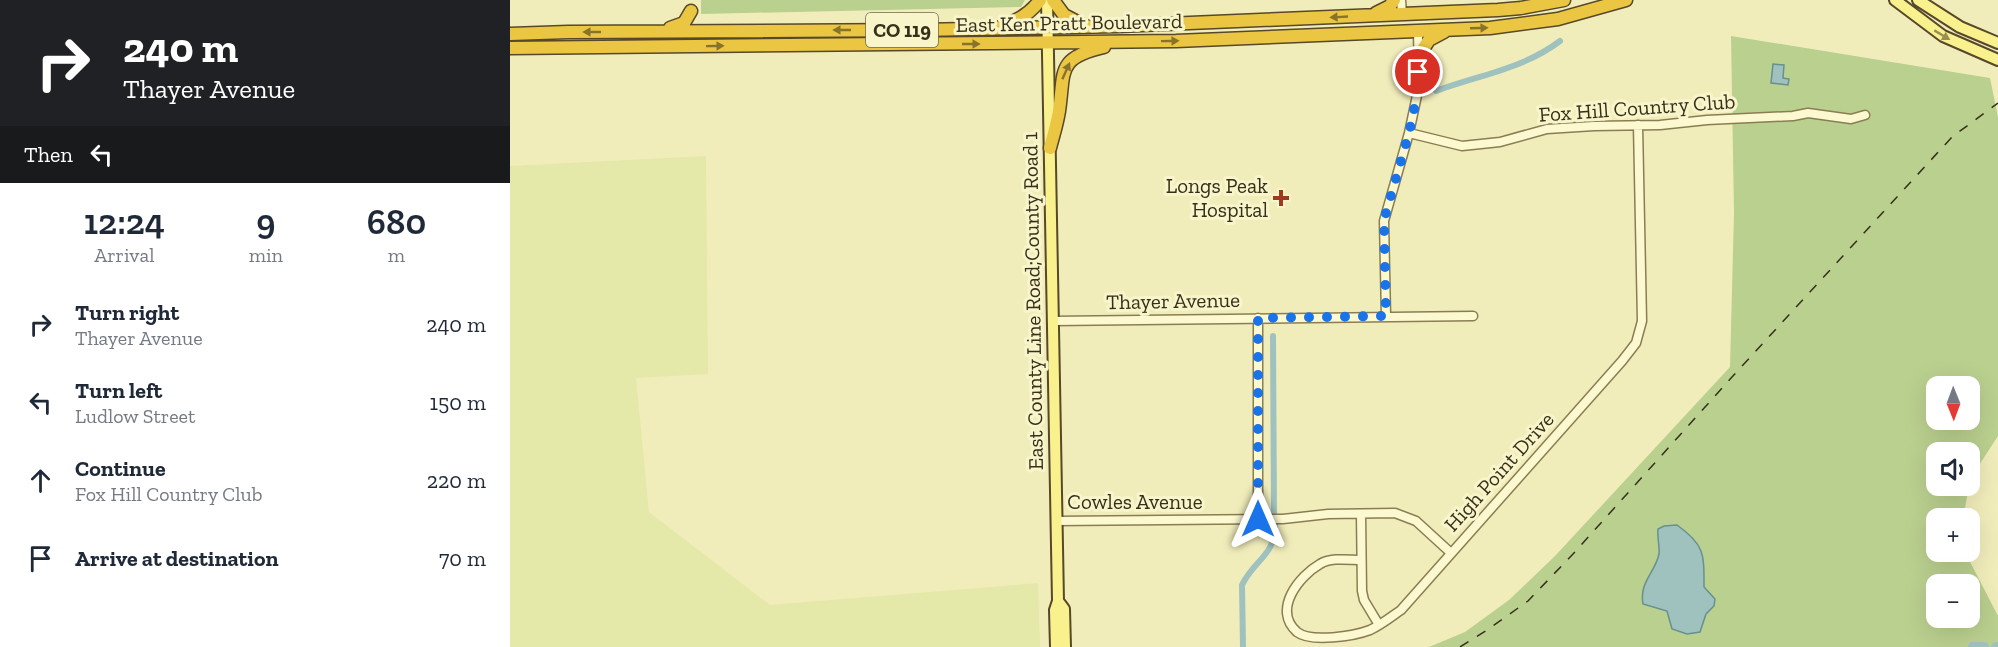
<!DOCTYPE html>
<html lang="en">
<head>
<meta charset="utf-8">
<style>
  :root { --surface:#fff; --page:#f6f6f7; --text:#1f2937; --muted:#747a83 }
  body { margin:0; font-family:"Zilla Slab",serif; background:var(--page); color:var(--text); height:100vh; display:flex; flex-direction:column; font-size:22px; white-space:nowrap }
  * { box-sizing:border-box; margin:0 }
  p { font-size:20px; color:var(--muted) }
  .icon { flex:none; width:33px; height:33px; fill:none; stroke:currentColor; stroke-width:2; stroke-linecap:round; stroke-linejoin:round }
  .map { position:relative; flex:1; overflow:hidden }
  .sheet { display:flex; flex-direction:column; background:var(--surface); width:510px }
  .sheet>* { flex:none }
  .banner { background:#202124; color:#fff; overflow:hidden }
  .needle { width:39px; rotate:179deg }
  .tools { position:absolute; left:1416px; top:376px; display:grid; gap:12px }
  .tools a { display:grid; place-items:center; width:54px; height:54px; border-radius:12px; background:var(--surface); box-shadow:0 6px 24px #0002; font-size:30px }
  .pin { position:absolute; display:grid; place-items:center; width:51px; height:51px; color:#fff; margin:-26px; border:3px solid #fff; border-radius:50%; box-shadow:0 2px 6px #0007 }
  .me { position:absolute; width:66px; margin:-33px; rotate:0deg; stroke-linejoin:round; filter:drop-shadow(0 0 4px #0008) }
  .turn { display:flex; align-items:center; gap:21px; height:126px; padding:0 24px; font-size:27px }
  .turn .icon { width:78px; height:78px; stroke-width:2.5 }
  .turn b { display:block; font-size:42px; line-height:51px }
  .then { display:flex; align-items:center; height:57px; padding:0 24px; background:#0003; gap:12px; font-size:22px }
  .eta { display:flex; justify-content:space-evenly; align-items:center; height:102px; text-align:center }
  .eta b { font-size:36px; font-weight:600; line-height:42px }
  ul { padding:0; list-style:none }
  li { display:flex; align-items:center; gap:18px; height:78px; padding:0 24px }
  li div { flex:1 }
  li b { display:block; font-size:22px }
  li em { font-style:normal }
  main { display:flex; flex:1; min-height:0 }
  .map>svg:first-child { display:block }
  .farmland { fill:#e4e8a8 }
  .green { fill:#bad08f; fill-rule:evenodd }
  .water { fill:#a0c2bf; stroke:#67908f; stroke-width:1.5 }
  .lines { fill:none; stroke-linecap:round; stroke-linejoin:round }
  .canal { stroke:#a0c2bf; stroke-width:6 }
  .river { stroke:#a0c2bf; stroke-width:10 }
  .minor-casing { stroke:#8a7d54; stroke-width:11 }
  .major-casing { stroke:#574829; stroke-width:14 }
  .highway-casing { stroke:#574829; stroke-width:15 }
  .minor { stroke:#fcf8cf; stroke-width:8 }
  .major { stroke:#f9f08e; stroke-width:10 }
  .highway { stroke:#eac642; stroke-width:12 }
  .rail { stroke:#372f1a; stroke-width:1.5; stroke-dasharray:10 10; stroke-linecap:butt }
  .oneway { fill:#88732c }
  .oneway2 { fill:#989054 }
  .route { stroke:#1a73e8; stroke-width:10; stroke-dasharray:0 18 }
  .poi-dot { fill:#9e3a1f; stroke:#f8f5cb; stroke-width:2 }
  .labels { text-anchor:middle; stroke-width:6; stroke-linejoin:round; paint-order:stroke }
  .shield { fill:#f8f5cb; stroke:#716a4f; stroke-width:1.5 }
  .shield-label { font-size:20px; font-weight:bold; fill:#372f1a }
  .street-label { font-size:21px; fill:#372f1a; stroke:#f8f5cb }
  .poi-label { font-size:21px; fill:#372f1a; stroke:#f8f5cb; text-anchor:end }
</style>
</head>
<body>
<main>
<section class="sheet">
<div class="banner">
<div class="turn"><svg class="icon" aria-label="right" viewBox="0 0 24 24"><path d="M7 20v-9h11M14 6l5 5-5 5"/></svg><div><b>240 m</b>Thayer Avenue</div></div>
<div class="then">Then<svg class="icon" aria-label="left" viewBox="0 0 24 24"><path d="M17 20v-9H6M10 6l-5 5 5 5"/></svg></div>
</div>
<div class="eta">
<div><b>12:24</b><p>Arrival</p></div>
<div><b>9</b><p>min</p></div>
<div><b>680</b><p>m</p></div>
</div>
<ul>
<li><svg class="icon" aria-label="right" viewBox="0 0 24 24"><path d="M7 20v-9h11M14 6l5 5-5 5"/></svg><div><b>Turn right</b><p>Thayer Avenue</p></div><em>240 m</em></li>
<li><svg class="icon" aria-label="left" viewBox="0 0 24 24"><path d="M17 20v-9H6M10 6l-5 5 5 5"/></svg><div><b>Turn left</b><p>Ludlow Street</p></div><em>150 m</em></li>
<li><svg class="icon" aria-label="ahead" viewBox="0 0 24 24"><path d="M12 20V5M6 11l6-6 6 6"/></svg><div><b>Continue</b><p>Fox Hill Country Club</p></div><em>220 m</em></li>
<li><svg class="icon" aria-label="arrive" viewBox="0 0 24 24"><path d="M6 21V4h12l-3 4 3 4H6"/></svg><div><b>Arrive at destination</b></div><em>70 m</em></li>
</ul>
</section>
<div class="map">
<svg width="1488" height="647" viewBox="0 0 1488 647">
  <rect width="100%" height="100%" fill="#f1edbb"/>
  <path class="farmland" d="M 196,156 L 198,374 L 126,378 L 139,512 L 260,605 L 528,583 L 530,647 L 0,647 L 0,166 Z"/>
  <path class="green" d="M 191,0 L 515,0 L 511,7 L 191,14 Z
    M 1221,36 L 1480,78 L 1488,117 L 1488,436 L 1462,476 L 1460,484 L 1460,453 L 1426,453 L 1426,486 L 1459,486 L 1453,519 L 1426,519 L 1426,552 L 1455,552 L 1488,616 L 1488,647 L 919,647 L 955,632 L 999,600 L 1045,556 L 1220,367 L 1224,213 ZM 1426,387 L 1460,387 L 1460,420 L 1426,420 ZM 1426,585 L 1460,585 L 1460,618 L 1426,618 Z"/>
  <path class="water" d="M 1263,64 L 1274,65 L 1273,78 L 1279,79 L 1278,85 L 1261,83 Z
    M 1167,525 C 1195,545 1194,554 1194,587 L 1205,599 L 1204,606 L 1196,614 L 1190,632 L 1177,634 L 1162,629 L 1157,611 L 1133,604 C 1129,582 1145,573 1149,554 C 1150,547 1147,538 1148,529 L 1154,526 Z"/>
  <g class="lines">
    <path class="canal" d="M 926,91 C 969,75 1013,69 1050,41
      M 763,336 L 764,514
      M 733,647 L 732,585 C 744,560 766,555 765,524"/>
    <path class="river" d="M 1463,647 L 1474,647
      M 1486,647 L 1488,647"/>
    <defs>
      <path id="minor" d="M 891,0 L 892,14
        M 899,133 L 952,146 L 990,142 L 1037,129 L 1084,126 L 1150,125 L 1197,120 L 1283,116 L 1298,113 L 1341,119 L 1355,115
        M 876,316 L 874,221 L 899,133 L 909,86 L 908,30
        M 748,318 L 748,519
        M 543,321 L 963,316
        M 851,514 L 852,591 L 854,600 L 869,625
        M 546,521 L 773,519 L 818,514 L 885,513 L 906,521 L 941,553
        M 851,560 C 839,560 821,557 810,564 C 789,576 762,610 787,632 C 801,643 844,636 860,630 C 871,625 881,617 891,610 L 1112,361 L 1126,343 L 1132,321 L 1128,125"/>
      <path id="major" d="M 537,0 L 548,601 L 545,610 L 546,647
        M 1385,0 L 1433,36 L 1488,60
        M 1408,0 L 1450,27 L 1488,43
        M 548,601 L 554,609 L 555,647"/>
      <path id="highway" d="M 543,0 L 554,15 L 573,25
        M 866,13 L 880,6 L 884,0
        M 492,26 C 508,21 520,14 530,0
        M 160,28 L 174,23 L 181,11
        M 0,34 L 58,32 L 410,30 L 609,26 L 988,10 L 1011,8 L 1054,0
        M 0,48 L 666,41 L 980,28 L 1048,19 L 1116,0
        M 908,57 L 919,40 L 934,32
        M 540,148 C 543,136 547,124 549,111 C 555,71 546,58 594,47"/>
    </defs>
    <use href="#minor" class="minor-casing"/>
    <use href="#major" class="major-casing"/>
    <use href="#highway" class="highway-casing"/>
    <use href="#minor" class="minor"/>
    <use href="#major" class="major"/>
    <use href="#highway" class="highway"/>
    <path class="rail" d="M 950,647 L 977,630 L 1018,601 L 1063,554 L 1222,377 L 1442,137 L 1488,103"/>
  </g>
  <defs><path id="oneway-solid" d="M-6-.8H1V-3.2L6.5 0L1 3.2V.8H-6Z" transform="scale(1.5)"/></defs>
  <g class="oneway">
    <use href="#oneway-solid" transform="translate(829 17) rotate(177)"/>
    <use href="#oneway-solid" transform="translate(969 28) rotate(-2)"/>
    <use href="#oneway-solid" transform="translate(332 30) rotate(180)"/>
    <use href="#oneway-solid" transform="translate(82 32) rotate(180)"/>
    <use href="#oneway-solid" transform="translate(660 41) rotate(-1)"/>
    <use href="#oneway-solid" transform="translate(461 44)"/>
    <use href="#oneway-solid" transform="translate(205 46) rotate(-1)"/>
    <use href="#oneway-solid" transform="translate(556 71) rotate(-66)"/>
  </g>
  <use class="oneway2" href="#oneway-solid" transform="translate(1432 35) rotate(31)"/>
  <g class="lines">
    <path class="route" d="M 748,519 L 748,318 L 876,316 L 874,220 L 899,133 L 909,86 L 908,72"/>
  </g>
  <path class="poi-dot" d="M768 189h6v6h6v6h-6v6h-6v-6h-6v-6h6z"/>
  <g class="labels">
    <rect class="shield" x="356" y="13" width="72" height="34" rx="4.5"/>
    <g class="shield-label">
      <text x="392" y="37">CO 119</text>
    </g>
    <g class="street-label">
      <text transform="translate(559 23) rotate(-1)" y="7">East Ken Pratt Boulevard</text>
      <text transform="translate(1127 108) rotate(-4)" y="7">Fox Hill Country Club</text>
      <text transform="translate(523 301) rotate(-91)" y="7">East County Line Road;County Road 1</text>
      <text transform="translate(663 301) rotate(-1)" y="7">Thayer Avenue</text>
      <text transform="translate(989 472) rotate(-48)" y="7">High Point Drive</text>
      <text x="625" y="509">Cowles Avenue</text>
    </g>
    <g class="poi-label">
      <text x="758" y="193">Longs Peak<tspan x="758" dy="24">Hospital</tspan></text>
    </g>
  </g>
</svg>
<div class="tools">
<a><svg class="needle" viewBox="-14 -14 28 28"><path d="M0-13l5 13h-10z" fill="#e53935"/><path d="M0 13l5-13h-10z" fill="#747a83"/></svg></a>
<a><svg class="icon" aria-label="sound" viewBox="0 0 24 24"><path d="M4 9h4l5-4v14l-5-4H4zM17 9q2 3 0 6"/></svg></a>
<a>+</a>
<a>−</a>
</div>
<div class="pin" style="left:908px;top:72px;background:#d93025"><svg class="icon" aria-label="arrive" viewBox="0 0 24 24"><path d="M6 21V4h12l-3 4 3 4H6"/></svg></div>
<svg class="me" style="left:748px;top:519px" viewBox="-20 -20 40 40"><path d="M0-17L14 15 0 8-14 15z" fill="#1a73e8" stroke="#fff" stroke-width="4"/></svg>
</div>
</main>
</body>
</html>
